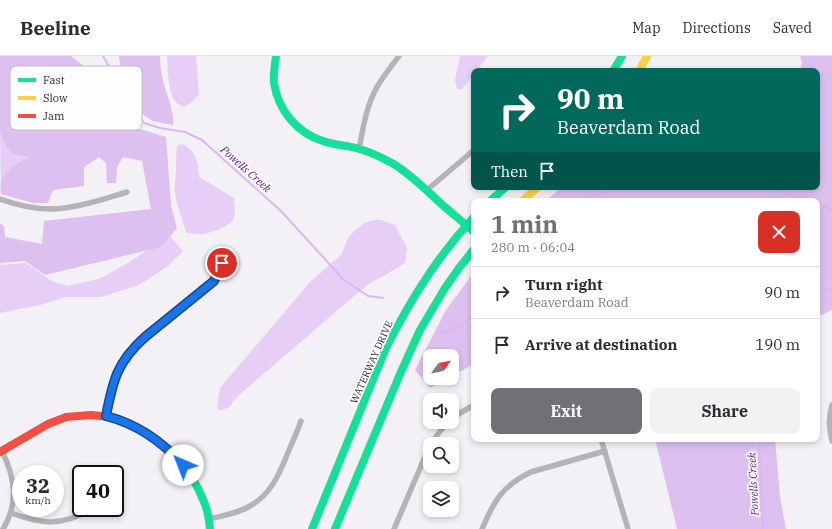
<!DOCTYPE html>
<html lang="en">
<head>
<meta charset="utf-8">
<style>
  :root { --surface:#fff; --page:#f2f2f3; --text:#2b2b33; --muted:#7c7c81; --line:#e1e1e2; --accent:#737075 }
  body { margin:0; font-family:"IBM Plex Serif",serif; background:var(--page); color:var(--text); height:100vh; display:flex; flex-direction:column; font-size:15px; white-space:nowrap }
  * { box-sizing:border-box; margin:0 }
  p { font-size:13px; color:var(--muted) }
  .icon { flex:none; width:22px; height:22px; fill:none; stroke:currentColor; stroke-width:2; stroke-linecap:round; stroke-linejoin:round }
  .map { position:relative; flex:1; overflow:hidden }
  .panel { position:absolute; left:471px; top:142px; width:349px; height:244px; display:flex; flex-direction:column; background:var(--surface); border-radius:8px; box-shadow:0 2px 6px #0003 }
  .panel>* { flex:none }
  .top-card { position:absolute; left:471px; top:12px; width:349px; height:122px; border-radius:8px; box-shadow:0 2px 6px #0003; background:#00695c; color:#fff; overflow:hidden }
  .needle { width:26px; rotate:57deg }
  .buttons { position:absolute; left:423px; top:293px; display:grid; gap:8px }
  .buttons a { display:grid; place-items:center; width:36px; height:36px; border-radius:8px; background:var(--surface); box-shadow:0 2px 6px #0003; font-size:20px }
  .speed { position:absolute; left:12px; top:409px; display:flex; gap:8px; font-size:20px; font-weight:700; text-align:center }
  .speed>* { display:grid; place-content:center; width:52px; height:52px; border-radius:50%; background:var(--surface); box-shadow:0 2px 6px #0003; line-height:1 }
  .speed small { font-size:10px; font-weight:400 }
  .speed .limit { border:2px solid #111; border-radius:6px; background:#fff; color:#111 }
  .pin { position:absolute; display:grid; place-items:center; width:34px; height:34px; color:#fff; margin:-17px; border:2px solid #fff; border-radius:50%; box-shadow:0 1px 4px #0007 }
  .me { position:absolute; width:44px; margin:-22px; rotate:316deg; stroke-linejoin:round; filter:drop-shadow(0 0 3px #0008) }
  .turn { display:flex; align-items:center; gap:14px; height:84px; padding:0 20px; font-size:18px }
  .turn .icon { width:52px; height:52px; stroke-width:2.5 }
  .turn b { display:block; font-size:28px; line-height:34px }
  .then { display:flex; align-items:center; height:38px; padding:0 20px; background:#0003; gap:8px; font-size:15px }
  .round { display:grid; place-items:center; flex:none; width:42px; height:42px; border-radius:8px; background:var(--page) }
  .overview { display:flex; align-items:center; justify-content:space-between; height:68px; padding:0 20px }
  h1 { font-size:24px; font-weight:700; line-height:30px; color:var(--accent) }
  .cta { display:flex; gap:8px; margin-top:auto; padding:8px 20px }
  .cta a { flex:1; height:46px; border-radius:8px; background:var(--accent); color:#fff; font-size:16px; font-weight:700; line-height:46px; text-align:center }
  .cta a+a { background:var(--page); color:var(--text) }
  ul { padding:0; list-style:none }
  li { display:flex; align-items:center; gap:12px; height:52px; padding:0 20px; border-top:1px solid var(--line) }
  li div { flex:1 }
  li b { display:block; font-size:15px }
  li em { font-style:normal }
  header { display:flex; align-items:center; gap:24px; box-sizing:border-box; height:56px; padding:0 20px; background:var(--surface); border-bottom:1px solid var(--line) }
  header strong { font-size:19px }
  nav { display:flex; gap:22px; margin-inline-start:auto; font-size:14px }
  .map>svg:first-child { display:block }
  .green { fill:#e6cef6 }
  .forest { fill:#ddbff0 }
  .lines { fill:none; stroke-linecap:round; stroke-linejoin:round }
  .stream { stroke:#dcb7f3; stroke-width:2 }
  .street { stroke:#b4b3b5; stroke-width:5.5 }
  .fast { stroke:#16e098; stroke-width:8 }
  .slow { stroke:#ffcf43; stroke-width:8 }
  .jam { stroke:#f24e42; stroke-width:8 }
  .route-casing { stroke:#114b97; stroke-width:10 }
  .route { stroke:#1a73e8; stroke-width:7 }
  .labels { text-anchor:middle; stroke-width:3.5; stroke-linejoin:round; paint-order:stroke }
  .street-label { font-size:10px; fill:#2e2b30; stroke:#fefdff }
  .water-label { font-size:11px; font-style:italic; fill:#591578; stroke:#fefdff }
  .key { fill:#fefdff; stroke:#c0bec1; stroke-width:1 }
  .key-label { font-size:11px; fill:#2e2b30 }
</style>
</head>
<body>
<header>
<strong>Beeline</strong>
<nav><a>Map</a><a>Directions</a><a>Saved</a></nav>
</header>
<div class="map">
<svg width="832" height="473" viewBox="0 0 832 473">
  <rect width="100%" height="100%" fill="#f3f0f6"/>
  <path class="green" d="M 167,0 L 196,0 L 199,38 L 191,47 L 184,51 C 182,50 180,49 178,48 C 167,38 168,13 167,0 Z
    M 460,0 L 488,0 L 476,15 L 474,15 L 474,18 L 462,33 L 457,33 L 455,24 Z
    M 0,77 L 8,92 L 29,101 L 20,105 L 9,114 L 1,128 L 1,138 Z
    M 183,88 C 197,96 198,106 199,121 L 234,142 C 234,148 236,156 234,162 C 230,171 209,178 199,178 C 195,178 191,177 186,177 C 183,164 177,151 175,137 C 174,129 176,123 176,115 C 176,107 176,99 177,90 Z
    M 375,164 L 381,164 L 395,169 L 407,192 L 405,207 L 382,221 L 368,228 L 239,339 L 228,352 L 219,354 L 217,351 L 220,332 L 310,226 L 341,199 L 349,180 L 364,167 Z
    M 168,178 L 183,195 L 168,210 L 139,229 L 101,241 L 66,241 L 40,249 L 0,257 L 0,209 L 26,207 L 51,225 L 68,230 L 99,223 L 128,207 L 158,187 Z"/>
  <path class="forest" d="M 0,0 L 71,0 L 98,21 L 124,52 L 137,72 L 166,81 L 171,150 L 177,172 L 161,191 L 45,219 L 25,205 L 0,207 L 0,167 L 4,170 L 5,181 L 42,188 L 44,165 L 151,153 L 142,105 L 123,101 L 117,111 L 116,127 L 107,127 L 106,107 L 99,101 L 84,111 L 84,130 L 53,134 L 48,147 L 33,147 L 1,138 C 1,135 0,131 1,128 C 3,115 17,107 28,101 L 13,98 L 8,93 L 0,77 Z
    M 119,0 L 160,0 C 160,13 163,26 167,38 C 170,49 174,57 173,69 L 153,65 L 142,58 L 123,29 Z
    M 800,0 L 832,0 L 832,254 L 817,261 L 817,145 L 546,145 L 561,131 L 817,131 L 817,15 L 800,15 L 802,7 Z
    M 474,216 L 474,308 L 452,320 L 452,300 L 430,300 L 430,322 L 448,322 L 430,332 L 415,314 L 446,254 Z
    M 655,383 L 775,383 L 780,441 L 786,473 L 677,473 Z"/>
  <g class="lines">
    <path class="stream" d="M 103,0 L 127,42 L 144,67 L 160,72 L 185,76 L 202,84 L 281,155 L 344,224 L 368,240 L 383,242
      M 768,131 L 809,145
      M 585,145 C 595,138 606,134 618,131
      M 817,148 L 832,153
      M 817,237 L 832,232
      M 441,277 L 461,269 L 474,259
      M 759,383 L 763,473"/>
    <path class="street" d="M 359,93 C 363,73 366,51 376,33 C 382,21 391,11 399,0
      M 427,134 L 474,94
      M 0,143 C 20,150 43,155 64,152 C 85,150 107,142 127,136
      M 832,349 C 828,363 829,370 832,385
      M 105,360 C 113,324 116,306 145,281 L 214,225 L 223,207
      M 452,363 L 460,357 L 474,349
      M 601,383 L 628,473
      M 431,388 L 440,375 L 449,366
      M 2,395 C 15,421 19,447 3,473
      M 11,457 C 41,468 62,471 91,453
      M 209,463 C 223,460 238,457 250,450 C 270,439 279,419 287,399 C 292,387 297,376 301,365
      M 394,473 L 430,389
      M 482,473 C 494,445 502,430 531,416 L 605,395"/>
    <path class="fast" d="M 276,0 C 275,9 273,18 274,27 C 278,54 297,77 323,85 C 333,89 345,89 356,92 C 368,95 381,101 392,107 C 409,117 423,131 437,144 C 449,155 462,165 474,176
      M 613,15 L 622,0
      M 490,145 L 506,131
      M 119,364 C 156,377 190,408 204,446 C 208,454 209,464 210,473
      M 312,473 L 386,292 C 411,243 437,201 474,161
      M 335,473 L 400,318 L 420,274 L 445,232 L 459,212 L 474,193"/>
    <path class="slow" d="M 639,15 L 647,0
      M 522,145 L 538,131"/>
    <path class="jam" d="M 0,396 L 48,368 L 66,361 L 91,359 L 111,361 L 119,364"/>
  </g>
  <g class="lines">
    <defs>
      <path id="route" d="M 183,409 C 161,384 137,368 106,360 C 113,324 117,306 145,281 L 214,225 L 222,207"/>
    </defs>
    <use href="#route" class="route-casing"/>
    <use href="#route" class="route"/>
  </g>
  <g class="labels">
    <g class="street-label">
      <text transform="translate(371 306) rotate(-66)" y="4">WATERWAY DRIVE</text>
    </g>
    <g class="water-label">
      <text transform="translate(246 113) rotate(42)" y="4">Powells Creek</text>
      <text transform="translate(753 428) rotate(-93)" y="4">Powells Creek</text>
    </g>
  </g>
  <rect x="10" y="10" width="132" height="64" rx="6" class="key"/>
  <rect x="18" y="22" width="18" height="4" fill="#16e098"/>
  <rect x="18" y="40" width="18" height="4" fill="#ffcf43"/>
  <rect x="18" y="58" width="18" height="4" fill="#f24e42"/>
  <g class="key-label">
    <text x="43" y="28">Fast</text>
    <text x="43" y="46">Slow</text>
    <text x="43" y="64">Jam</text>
  </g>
</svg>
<div class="buttons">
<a><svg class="needle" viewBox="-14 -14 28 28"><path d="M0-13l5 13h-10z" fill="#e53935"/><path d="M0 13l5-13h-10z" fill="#7c7c81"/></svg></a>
<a><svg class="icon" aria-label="sound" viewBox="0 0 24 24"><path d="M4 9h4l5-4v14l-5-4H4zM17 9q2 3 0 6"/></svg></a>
<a><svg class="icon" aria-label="search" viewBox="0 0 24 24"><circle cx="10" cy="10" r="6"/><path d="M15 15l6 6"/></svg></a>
<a><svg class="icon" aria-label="layers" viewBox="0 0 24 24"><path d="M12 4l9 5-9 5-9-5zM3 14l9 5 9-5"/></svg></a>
</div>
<div class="speed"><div>32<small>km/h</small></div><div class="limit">40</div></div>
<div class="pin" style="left:222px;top:207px;background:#d93025"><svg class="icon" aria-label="arrive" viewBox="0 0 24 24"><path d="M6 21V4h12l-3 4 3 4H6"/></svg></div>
<svg class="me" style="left:183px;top:409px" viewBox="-20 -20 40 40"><circle r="19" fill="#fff"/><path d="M0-13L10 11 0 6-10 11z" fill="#1a73e8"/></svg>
<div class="top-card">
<div class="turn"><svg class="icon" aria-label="right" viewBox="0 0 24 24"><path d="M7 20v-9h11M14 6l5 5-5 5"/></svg><div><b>90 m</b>Beaverdam Road</div></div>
<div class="then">Then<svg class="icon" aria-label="arrive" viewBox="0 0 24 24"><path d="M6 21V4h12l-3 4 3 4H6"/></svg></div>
</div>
<section class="panel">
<div class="overview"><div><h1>1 min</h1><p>280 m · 06:04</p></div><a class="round" style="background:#d93025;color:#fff"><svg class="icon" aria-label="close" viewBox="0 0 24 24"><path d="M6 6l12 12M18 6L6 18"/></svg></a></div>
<ul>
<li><svg class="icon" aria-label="right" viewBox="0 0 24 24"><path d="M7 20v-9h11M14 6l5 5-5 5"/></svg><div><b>Turn right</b><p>Beaverdam Road</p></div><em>90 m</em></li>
<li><svg class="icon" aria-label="arrive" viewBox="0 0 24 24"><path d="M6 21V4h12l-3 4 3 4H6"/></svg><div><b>Arrive at destination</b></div><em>190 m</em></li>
</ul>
<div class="cta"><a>Exit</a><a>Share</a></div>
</section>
</div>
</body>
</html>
